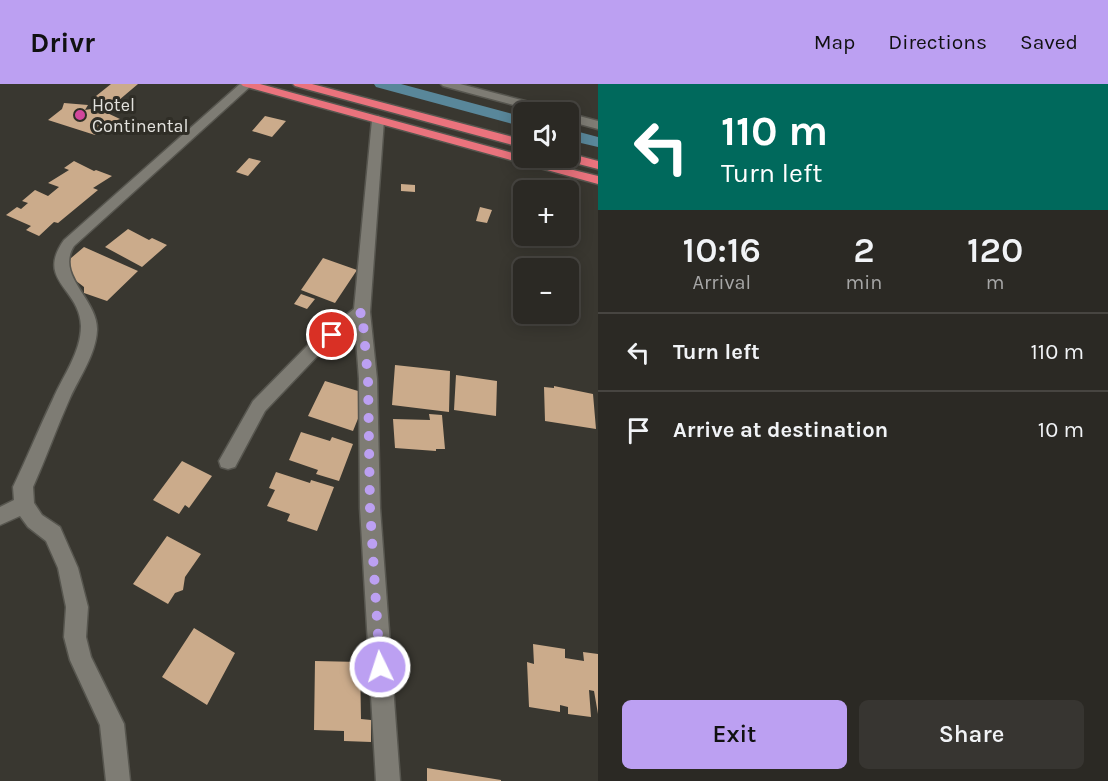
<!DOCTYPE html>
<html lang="en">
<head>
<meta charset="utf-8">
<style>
  :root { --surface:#2b2924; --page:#373531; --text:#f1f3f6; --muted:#a6a6a6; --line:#474541; --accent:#bca0f2 }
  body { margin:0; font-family:Karla,sans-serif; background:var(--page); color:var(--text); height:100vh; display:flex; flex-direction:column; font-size:22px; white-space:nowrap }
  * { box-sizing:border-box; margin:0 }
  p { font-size:20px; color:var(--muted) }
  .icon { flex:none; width:33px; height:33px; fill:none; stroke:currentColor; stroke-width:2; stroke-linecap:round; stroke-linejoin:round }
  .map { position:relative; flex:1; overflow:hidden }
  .sheet { display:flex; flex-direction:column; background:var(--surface); width:510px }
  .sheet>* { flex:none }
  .top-card { background:#00695c; color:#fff; overflow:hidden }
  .controls { position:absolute; left:513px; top:18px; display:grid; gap:12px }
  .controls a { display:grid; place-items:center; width:66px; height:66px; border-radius:9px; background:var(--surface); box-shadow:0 3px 15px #0003,0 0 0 2px var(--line); font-size:30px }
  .pin { position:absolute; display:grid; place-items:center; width:51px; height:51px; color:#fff; margin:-26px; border:3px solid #fff; border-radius:50%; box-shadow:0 2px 6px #0007 }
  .me { position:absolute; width:66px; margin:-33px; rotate:356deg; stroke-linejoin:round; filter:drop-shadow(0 0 4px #0008) }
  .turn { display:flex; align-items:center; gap:21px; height:126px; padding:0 24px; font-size:27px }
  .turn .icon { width:78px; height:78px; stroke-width:2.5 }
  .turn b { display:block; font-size:42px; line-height:51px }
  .eta { display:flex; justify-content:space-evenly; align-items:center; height:102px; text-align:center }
  .eta b { font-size:36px; font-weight:600; line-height:42px }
  .primary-button { display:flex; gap:12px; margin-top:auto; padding:12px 24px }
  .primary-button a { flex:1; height:69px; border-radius:9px; background:var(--accent); color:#111; font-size:24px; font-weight:600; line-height:69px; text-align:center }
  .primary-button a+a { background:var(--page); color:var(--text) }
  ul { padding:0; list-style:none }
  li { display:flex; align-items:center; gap:18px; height:78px; padding:0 24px; border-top:2px solid var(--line) }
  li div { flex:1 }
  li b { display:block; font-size:22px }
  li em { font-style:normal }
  header { display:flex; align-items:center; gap:36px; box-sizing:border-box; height:84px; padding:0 30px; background:var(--accent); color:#111 }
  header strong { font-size:28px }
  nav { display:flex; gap:33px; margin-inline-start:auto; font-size:21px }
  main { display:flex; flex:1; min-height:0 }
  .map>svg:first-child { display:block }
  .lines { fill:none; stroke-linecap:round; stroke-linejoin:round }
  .canal { fill:#59879a; fill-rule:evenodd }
  .building { fill:#cbab8b }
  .minor-casing { stroke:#57564f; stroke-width:3 }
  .highway-casing { stroke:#57564f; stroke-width:3 }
  .minor { fill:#7e7c74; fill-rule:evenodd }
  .highway { fill:#ea737d; fill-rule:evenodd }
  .route { stroke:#bca0f2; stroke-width:10; stroke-dasharray:0 18 }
  .hotel-dot { fill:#d1479c; stroke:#2f2d26; stroke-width:2 }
  .labels { text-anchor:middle; stroke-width:6; stroke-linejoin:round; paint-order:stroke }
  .far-poi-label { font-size:18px; fill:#e3e2de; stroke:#2f2d26; text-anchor:start }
</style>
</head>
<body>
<header>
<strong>Drivr</strong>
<nav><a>Map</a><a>Directions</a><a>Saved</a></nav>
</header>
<main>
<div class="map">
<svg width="598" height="697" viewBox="0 0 598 697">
  <rect width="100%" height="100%" fill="#393730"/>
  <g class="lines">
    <path class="canal" d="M 374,0 L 401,0 L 524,33 L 524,43 L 376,3 Z
      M 568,45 L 598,53 L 598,63 L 568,56 Z"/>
  </g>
  <path class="building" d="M 111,0 L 138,0 L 112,22 L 91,16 Z
    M 64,19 L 88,21 L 85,26 L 97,24 L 100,27 L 97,30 L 103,27 L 120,35 L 109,39 L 95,51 L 48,36 L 62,25 Z
    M 265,32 L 286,37 L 272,53 L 252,47 Z
    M 249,74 L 261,77 L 248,92 L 236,88 Z
    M 74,77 L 94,87 L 96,86 L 112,92 L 93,104 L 98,106 L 58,139 L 54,138 L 39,152 L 26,146 L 31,142 L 6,131 L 17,123 L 21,125 L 28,119 L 22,117 L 35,106 L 48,112 L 59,103 L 48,99 L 69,86 L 64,84 Z
    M 401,100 L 415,101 L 415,108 L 401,107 Z
    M 480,123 L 492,126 L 487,139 L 476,137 Z
    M 128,145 L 149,156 L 152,154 L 167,161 L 142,183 L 105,163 Z
    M 84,163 L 138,187 L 107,217 L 84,209 L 84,203 L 71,193 L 64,180 Z
    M 323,174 L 357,186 L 335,219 L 301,206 Z
    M 301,210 L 315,215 L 307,225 L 294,220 Z
    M 395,281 L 450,287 L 449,328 L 392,321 Z
    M 456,291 L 497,297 L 496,332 L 454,326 Z
    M 325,297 L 368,310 L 353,347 L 308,332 Z
    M 554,302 L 593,310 L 596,345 L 545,337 L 544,303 L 554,304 Z
    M 429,330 L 442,331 L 445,365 L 436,365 L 436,367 L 395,364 L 393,335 L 430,336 Z
    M 301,348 L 330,357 L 332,353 L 353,360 L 339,397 L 316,390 L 318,386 L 289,376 Z
    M 182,377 L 212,392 L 189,424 L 185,421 L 179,430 L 153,416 Z
    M 276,388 L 310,399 L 311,396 L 334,403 L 317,447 L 287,437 L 290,430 L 267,422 L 275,406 L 269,404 Z
    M 167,452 L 201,470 L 185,493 L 183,506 L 175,509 L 168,520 L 133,500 Z
    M 194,544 L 235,569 L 207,621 L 162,593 Z
    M 533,560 L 565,565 L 565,574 L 584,577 L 583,568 L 598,570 L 598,630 L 594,607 L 589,606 L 591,633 L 568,630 L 568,623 L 560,621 L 560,628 L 529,623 L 527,578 L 534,580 Z
    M 315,577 L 360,578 L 361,635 L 371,636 L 371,658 L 344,657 L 344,647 L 314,646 Z
    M 427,684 L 501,696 L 501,697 L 427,697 Z"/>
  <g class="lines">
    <defs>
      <path id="minor" d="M 240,0 L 253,0 L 74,162 C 55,192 98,215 97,246 C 96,270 80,292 70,314 C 57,343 46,374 33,403 L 34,419 L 42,431 L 60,443 L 78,484 L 88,523 L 86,553 L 91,573 L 124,640 L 130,697 L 106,697 L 100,641 L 70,576 L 64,553 L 66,523 L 58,484 L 46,457 L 28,443 L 20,432 L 0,441 L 0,423 L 14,416 L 13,403 C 27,374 39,344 53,315 C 63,292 81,268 81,242 C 80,204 35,197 64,156 Z
        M 441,0 L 460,0 L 556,25 L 558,28 L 540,28 L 443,2 Z
        M 568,29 L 598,37 L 598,45 L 568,37 Z
        M 378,32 L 384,36 L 370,228 L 377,295 L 380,424 L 400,697 L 376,697 L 360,424 L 359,295 L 355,242 L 323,266 L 265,327 L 235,383 L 228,385 L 221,383 L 219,377 L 253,317 L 311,258 L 354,225 L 372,36 Z"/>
      <path id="highway" d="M 241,0 L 260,0 L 524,72 L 524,74 L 598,92 L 598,100 L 243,2 Z
        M 293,0 L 312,0 L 524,56 L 524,64 L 295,2 Z
        M 568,69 L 598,77 L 598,85 L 563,76 L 562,74 L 568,74 Z"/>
    </defs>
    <use href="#minor" class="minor-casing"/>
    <use href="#highway" class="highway-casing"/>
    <use href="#minor" class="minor"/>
    <use href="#highway" class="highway"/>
  </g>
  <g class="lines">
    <path class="route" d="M 332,251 L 362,228 L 368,295 L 370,424 L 380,583"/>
  </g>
  <circle class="hotel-dot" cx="80" cy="31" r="6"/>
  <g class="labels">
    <g class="far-poi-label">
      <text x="92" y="27">Hotel<tspan x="92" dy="21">Continental</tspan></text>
    </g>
  </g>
</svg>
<div class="controls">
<a><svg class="icon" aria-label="sound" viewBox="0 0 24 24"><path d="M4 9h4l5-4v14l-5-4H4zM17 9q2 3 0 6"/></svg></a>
<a>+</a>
<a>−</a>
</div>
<div class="pin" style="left:332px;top:251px;background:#d93025"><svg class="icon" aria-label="arrive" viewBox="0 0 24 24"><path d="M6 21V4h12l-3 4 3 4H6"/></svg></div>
<svg class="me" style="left:380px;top:583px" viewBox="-20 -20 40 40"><circle r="17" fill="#bca0f2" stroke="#fff" stroke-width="3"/><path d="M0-11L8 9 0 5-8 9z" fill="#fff"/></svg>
</div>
<section class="sheet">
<div class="top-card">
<div class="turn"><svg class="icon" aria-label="left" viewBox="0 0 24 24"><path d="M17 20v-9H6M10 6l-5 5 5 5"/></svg><div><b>110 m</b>Turn left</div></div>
</div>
<div class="eta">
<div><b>10:16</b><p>Arrival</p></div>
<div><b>2</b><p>min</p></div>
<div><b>120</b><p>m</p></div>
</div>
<ul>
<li><svg class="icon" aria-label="left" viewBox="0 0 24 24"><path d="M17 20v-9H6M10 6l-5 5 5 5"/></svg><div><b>Turn left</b></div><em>110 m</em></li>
<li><svg class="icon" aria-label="arrive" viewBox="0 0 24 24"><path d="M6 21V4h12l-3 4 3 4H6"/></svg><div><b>Arrive at destination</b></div><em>10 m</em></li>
</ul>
<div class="primary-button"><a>Exit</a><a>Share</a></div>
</section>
</main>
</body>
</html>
